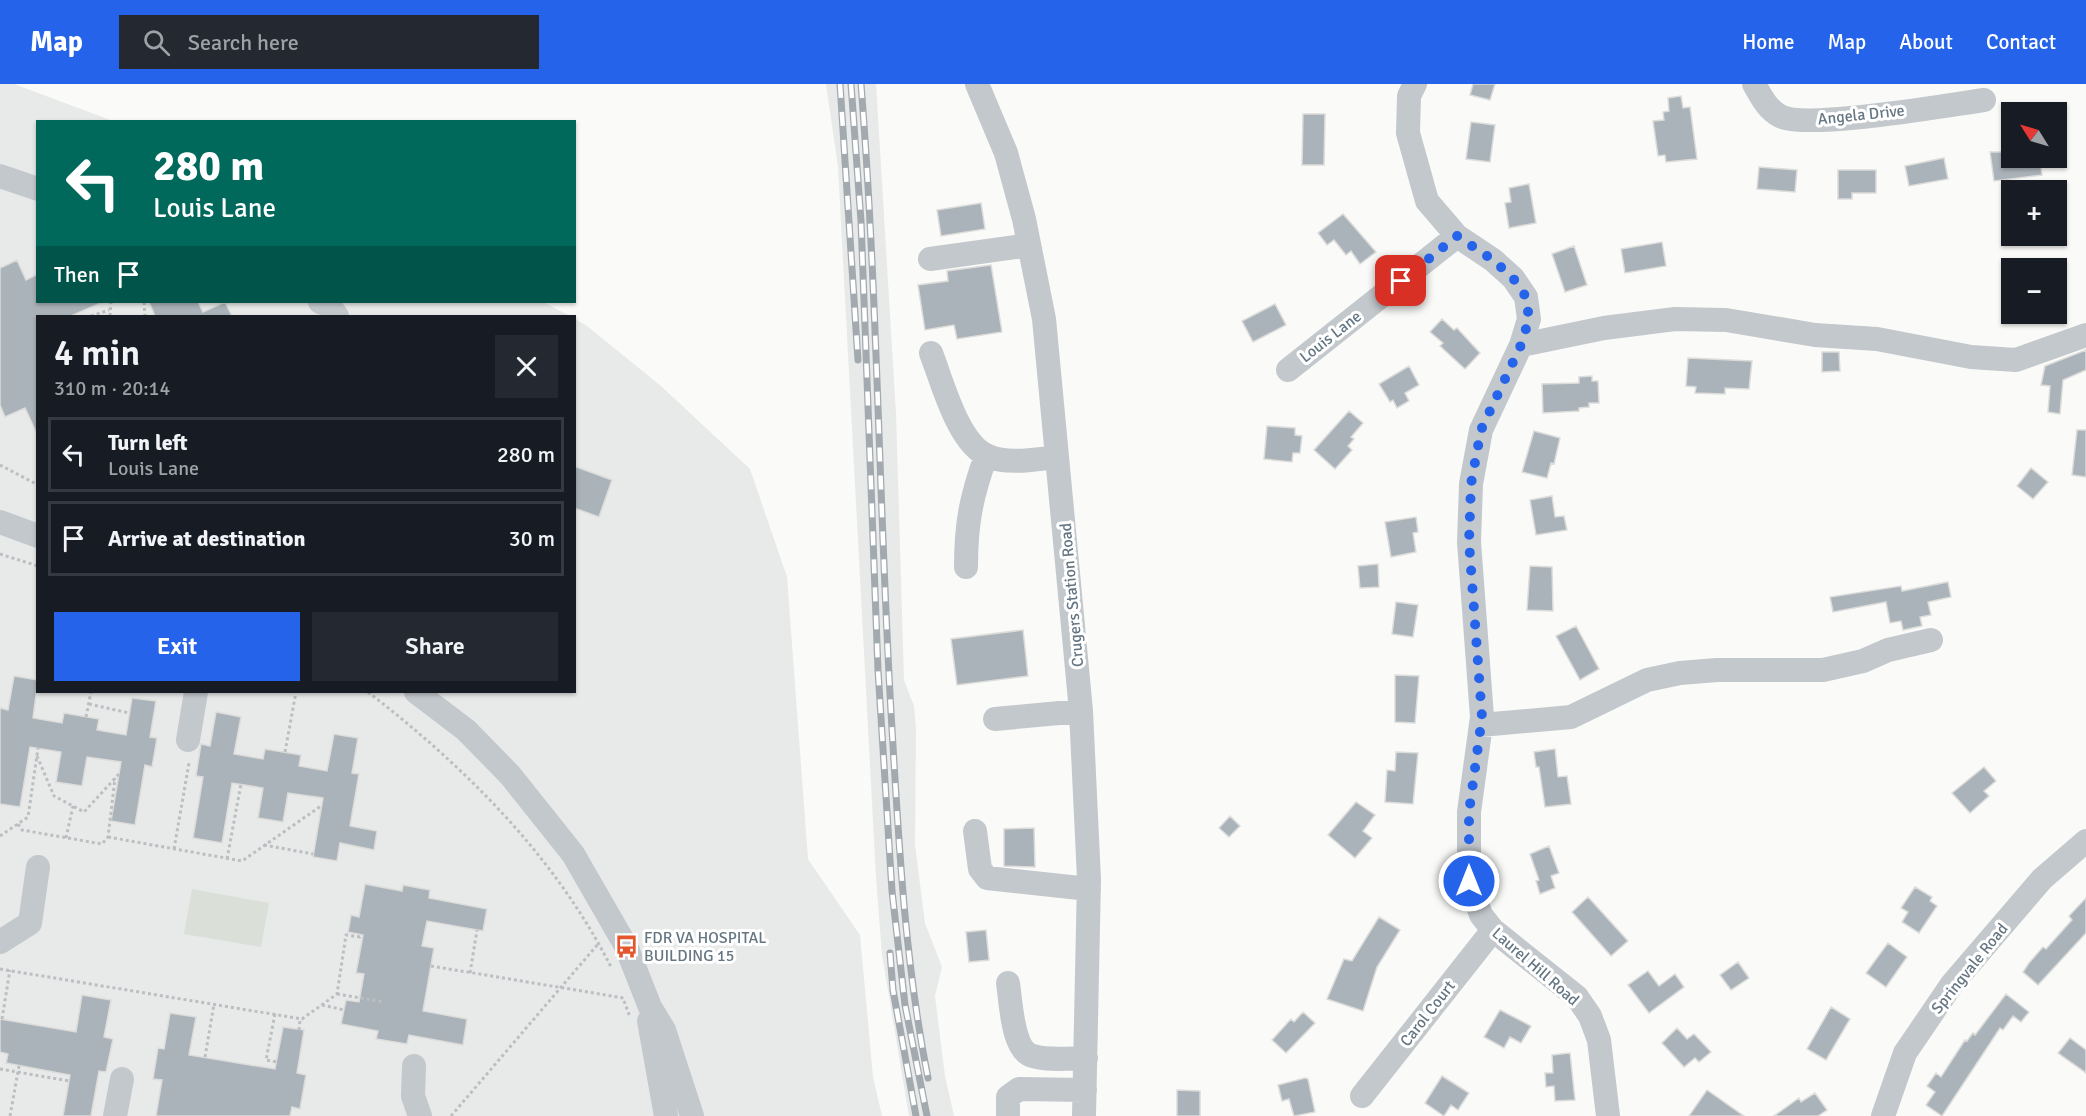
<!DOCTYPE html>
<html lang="en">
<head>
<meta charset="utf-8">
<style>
  :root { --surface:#171b24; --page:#242831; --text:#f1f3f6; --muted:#9ea1a6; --line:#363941; --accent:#2563eb }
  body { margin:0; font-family:Signika,sans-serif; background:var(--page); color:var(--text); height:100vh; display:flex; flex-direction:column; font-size:22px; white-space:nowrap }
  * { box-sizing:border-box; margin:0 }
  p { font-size:20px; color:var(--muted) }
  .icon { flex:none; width:33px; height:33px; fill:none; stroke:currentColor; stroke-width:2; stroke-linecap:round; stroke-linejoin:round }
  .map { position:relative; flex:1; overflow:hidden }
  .panel { position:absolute; left:36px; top:231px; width:540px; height:378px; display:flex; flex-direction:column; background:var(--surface); border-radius:0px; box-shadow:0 2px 4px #0004 }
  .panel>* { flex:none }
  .hud { position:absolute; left:36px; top:36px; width:540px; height:183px; border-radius:0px; box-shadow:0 2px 4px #0004; background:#00695c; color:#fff; overflow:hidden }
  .needle { width:39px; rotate:307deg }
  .controls { position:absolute; left:2001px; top:18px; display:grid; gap:12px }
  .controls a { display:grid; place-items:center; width:66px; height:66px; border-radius:0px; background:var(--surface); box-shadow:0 2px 4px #0004; font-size:30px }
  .pin { position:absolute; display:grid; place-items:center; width:51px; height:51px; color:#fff; margin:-26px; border-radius:12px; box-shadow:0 3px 9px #0006 }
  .me { position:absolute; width:66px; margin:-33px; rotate:0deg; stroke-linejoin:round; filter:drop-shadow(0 0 4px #0008) }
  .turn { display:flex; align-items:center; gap:21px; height:126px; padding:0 18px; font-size:27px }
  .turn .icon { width:78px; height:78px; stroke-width:2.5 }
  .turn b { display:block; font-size:42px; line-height:51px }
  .then { display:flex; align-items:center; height:57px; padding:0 18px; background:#0003; gap:12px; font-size:22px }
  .round { display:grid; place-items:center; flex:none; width:63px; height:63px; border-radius:0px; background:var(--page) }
  .head { display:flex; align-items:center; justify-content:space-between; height:102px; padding:0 18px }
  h1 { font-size:36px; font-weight:600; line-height:45px }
  .primary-button { display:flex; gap:12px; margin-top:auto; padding:12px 18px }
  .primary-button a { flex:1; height:69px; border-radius:0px; background:var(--accent); color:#fff; font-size:24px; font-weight:600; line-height:69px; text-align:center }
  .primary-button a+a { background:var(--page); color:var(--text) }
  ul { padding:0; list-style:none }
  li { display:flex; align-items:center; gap:18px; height:75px; margin:0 12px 9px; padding:0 6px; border:3px solid var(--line); border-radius:0px }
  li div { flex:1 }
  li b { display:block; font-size:22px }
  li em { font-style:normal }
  header { display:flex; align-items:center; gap:36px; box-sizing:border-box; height:84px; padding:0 30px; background:var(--accent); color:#fff }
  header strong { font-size:28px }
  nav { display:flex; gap:33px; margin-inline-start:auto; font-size:21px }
  .search { width:420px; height:54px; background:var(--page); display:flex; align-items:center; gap:15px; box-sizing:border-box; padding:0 21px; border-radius:0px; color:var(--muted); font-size:22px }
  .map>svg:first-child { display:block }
  .built { fill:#e8e9e9 }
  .green { fill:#dadfd7 }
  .building { fill:#aab3b9; stroke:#dcdcda; stroke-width:1.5 }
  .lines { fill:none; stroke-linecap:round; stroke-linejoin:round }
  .path { stroke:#bbbfc2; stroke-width:3; stroke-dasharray:3 3; stroke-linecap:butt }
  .minor { stroke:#c3c8cc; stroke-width:24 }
  .rail-casing { stroke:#a2aab0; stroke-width:7 }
  .rail { stroke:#fff; stroke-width:4.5; stroke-dasharray:14; stroke-linecap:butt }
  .route { stroke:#2563eb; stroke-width:10; stroke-dasharray:0 18 }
  .labels { text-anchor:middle; stroke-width:6; stroke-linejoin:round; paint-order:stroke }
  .street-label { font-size:16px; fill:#657683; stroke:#fff }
  .poi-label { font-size:16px; fill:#657683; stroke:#fff; text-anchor:start }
</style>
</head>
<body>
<header>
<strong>Map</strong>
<div class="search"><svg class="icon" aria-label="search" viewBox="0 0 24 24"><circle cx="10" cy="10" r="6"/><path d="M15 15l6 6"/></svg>Search here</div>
<nav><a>Home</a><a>Map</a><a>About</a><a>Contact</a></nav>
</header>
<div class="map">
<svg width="2086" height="1032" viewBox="0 0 2086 1032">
  <rect width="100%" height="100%" fill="#fafaf8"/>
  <path class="built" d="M 0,0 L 14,0 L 113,37 L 38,38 L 38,218 L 543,218 L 570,232 L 38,232 L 38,608 L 574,608 L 575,235 L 587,242 L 661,302 L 750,385 L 787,493 L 808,775 L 860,851 L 873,993 L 882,1032 L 0,1032 Z
    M 826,0 L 876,0 L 896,329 L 904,596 L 914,622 L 916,644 L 915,761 L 925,839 L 942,883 L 935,912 L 945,992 L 954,1032 L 909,1032 L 882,871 L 876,793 L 838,83 Z"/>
  <path class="green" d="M 192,805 L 269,819 L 261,863 L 184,850 Z"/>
  <path class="building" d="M 1473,0 L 1495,0 L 1490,16 L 1470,11 Z
    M 1681,12 L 1683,24 L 1690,23 L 1697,75 L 1666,78 L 1665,71 L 1658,72 L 1653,37 L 1664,36 L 1663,28 L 1669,27 L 1668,14 Z
    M 1303,30 L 1325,30 L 1324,81 L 1302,81 Z
    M 1471,38 L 1495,41 L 1490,78 L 1466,75 Z
    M 1990,68 L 2012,68 L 2012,74 L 2024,74 L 2025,80 L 2040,77 L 2042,91 L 1994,97 Z
    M 1944,74 L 1948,95 L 1909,102 L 1905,82 Z
    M 1759,83 L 1797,86 L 1795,108 L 1757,105 Z
    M 1838,86 L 1876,86 L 1876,109 L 1852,109 L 1852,115 L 1838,115 Z
    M 1529,100 L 1536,139 L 1509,144 L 1505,119 L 1511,118 L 1509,104 Z
    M 981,119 L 985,145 L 941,152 L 937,126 Z
    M 1343,130 L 1376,168 L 1360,180 L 1351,167 L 1346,171 L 1334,156 L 1327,161 L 1318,149 Z
    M 1662,158 L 1666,182 L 1625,189 L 1621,165 Z
    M 1574,162 L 1587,201 L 1565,208 L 1552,170 Z
    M 17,176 L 26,196 L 38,190 L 38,218 L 103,218 L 71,232 L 38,232 L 38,352 L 25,324 L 5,333 L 0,321 L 0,184 Z
    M 991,181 L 1002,248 L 957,255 L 954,241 L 925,246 L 918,201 L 948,197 L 947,187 Z
    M 149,218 L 198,218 L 203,228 L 225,218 L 232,232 L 155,232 Z
    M 1275,220 L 1286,241 L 1253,258 L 1242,237 Z
    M 1442,235 L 1454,246 L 1457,244 L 1480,269 L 1465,285 L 1440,262 L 1443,259 L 1430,248 Z
    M 2086,266 L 2086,286 L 2063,296 L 2060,330 L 2048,328 L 2050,302 L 2041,301 L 2045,282 Z
    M 1822,268 L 1839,268 L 1840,287 L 1822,288 Z
    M 1688,274 L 1752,277 L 1749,305 L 1725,304 L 1725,310 L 1695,309 L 1696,303 L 1686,302 Z
    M 1409,282 L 1419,301 L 1405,309 L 1409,317 L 1397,324 L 1393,316 L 1390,318 L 1379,300 Z
    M 1592,292 L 1592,297 L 1598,297 L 1599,319 L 1589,319 L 1589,323 L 1579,324 L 1579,327 L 1543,329 L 1542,300 L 1579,299 L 1579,293 Z
    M 1349,327 L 1363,339 L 1351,353 L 1354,355 L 1348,362 L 1352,366 L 1335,385 L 1314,366 Z
    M 1267,342 L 1295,344 L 1295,351 L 1302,352 L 1300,369 L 1293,369 L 1292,378 L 1264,375 Z
    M 2077,346 L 2086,346 L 2086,393 L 2072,391 Z
    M 1534,347 L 1560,354 L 1554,380 L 1551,379 L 1547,394 L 1522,388 Z
    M 574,382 L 612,396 L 599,433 L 574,424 Z
    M 2031,384 L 2048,398 L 2033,415 L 2017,402 Z
    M 1552,412 L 1555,433 L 1564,432 L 1567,446 L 1536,451 L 1530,416 Z
    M 1416,433 L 1418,448 L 1413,449 L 1416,468 L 1391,473 L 1385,438 Z
    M 1378,480 L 1379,503 L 1360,504 L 1358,482 Z
    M 1530,482 L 1552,483 L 1553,527 L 1527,526 Z
    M 1948,498 L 1951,513 L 1928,518 L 1931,531 L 1920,533 L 1922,542 L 1903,546 L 1901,537 L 1890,539 L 1886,518 L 1833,528 L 1830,513 L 1901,502 L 1902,507 Z
    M 1396,518 L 1418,521 L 1413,553 L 1392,550 Z
    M 1576,542 L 1599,585 L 1580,596 L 1556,552 Z
    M 1023,546 L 1028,592 L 957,601 L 951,555 Z
    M 1395,591 L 1419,592 L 1415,639 L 1395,638 Z
    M 14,592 L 38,596 L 33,634 L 62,639 L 64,629 L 99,635 L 97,646 L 126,651 L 132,614 L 156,617 L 150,653 L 157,654 L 155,666 L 152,683 L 145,681 L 135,741 L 111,737 L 121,678 L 87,673 L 82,702 L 56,698 L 61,668 L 30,663 L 20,723 L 0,720 L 0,624 L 8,626 Z
    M 216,628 L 241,633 L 234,670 L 263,675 L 265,665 L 301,671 L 299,682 L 327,687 L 334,650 L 358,654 L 352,689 L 359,690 L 350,742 L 377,747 L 374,766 L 340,759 L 337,777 L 313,773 L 323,714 L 288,709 L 283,738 L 258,734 L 263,704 L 232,699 L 222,759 L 193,754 L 203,693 L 196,692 L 201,660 L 210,662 Z
    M 1555,665 L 1558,693 L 1567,692 L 1571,720 L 1545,723 L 1539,683 L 1536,683 L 1534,668 Z
    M 1396,668 L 1418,669 L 1413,720 L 1385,718 L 1387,686 L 1395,687 Z
    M 1984,683 L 1996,697 L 1984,707 L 1989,712 L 1970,729 L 1952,709 Z
    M 1356,718 L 1375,731 L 1363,747 L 1372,754 L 1355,774 L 1328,751 Z
    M 1230,732 L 1240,742 L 1229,753 L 1219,744 Z
    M 1034,744 L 1035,783 L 1004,782 L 1004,745 Z
    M 1549,762 L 1559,789 L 1551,792 L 1555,804 L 1540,810 L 1536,797 L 1539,796 L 1530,770 Z
    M 365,800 L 402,807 L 403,801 L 430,806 L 429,814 L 487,825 L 483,847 L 427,837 L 422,862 L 434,864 L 423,927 L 467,935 L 463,961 L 409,951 L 407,960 L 376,955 L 378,947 L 341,940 L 346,916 L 359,918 L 364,890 L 356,889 L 363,851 L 348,848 L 351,831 L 359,833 Z
    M 1915,803 L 1932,813 L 1930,817 L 1937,822 L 1919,849 L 1902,838 L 1908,828 L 1901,824 Z
    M 1588,813 L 1628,857 L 1611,872 L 1572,828 Z
    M 2086,814 L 2086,849 L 2038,901 L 2023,888 L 2029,879 L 2043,863 L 2046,865 L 2072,836 L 2069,832 Z
    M 1379,833 L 1400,846 L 1377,883 L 1363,927 L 1327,915 L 1344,875 L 1352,877 Z
    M 986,846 L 989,876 L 969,878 L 966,848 Z
    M 1888,859 L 1907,873 L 1886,903 L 1866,889 Z
    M 1738,878 L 1749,894 L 1731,906 L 1720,891 Z
    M 1648,887 L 1659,902 L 1675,890 L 1684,903 L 1649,929 L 1628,901 Z
    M 2006,910 L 2029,928 L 2021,938 L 2013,932 L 2003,946 L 2000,944 L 1942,1032 L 1926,1021 L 1935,1008 L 1927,1002 L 1936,989 L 1941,993 L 1965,956 L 1967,957 L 1973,949 L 1975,951 Z
    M 82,911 L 111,916 L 104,953 L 113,955 L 106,988 L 99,987 L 91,1032 L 63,1032 L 70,991 L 6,979 L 8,970 L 0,968 L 0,935 L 76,948 Z
    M 1831,923 L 1850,935 L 1826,976 L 1807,965 Z
    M 1500,926 L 1531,942 L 1521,959 L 1510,953 L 1504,964 L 1484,953 Z
    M 1303,928 L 1315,939 L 1286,969 L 1272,956 L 1291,935 L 1294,938 Z
    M 170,929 L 196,933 L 189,971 L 275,985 L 283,943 L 304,946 L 297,989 L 306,991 L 300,1025 L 292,1023 L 290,1032 L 156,1032 L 162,996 L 153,995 L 158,964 L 164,965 Z
    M 1677,944 L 1687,955 L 1694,950 L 1711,968 L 1699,978 L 1695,974 L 1684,983 L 1662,959 Z
    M 2070,954 L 2086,966 L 2086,989 L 2058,969 Z
    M 1570,969 L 1575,1016 L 1555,1017 L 1554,1002 L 1546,1003 L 1545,989 L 1553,989 L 1552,971 Z
    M 1442,992 L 1469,1009 L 1458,1026 L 1451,1021 L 1444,1032 L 1425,1019 Z
    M 1305,994 L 1308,995 L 1315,1028 L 1294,1032 L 1289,1015 L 1282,1017 L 1278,1001 Z
    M 1177,1006 L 1200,1007 L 1200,1032 L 1177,1032 Z
    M 1707,1006 L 1744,1032 L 1689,1032 Z
    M 1815,1009 L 1827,1026 L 1818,1032 L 1774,1032 L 1799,1014 L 1801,1018 Z"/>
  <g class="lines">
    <path class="path" d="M 144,218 L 145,232
      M 91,232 L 109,226
      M 110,232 L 111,218
      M 0,381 L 38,401
      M 0,470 L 38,482
      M 368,608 C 465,683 555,772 611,883
      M 89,620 L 129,629
      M 86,633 L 91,608
      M 285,668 L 296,608
      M 37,672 L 54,712 L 84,728 L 119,690
      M 18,740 L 22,746 L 102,760 L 108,753 L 115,694
      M 0,752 L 28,733 L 38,664
      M 108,753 L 242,777 L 321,722
      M 66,754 L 73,722
      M 264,761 L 313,770
      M 174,765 L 189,679
      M 227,775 L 241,700
      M 431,882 L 624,914
      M 0,885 L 302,935 L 337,910 L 346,851 L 360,853 L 361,850
      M 470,889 L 477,846
      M 337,910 L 384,918
      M 624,917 L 630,933
      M 322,921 L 344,926
      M 275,930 L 266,976 L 277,978
      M 2,935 L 10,886
      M 299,946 L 300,935
      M 205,973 L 214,920
      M 0,985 L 69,997
      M 10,1032 L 19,982
      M 451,1032 L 598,860"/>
    <path class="minor" d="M 977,0 L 1006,69 L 1024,135 L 1044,235 L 1081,627 L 1089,795 L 1084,1032
      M 1415,0 L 1409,12 L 1408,49 L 1427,117 L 1457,152 L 1493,176 L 1513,194 L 1526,213 L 1529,235 L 1521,261 L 1481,346 L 1471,400 L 1469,458 L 1482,633 L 1469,728 L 1469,797 L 1481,831 L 1493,846 L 1577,913 L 1590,932 L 1599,956 L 1608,1032
      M 1754,0 C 1761,12 1767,25 1780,32 C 1806,46 1948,21 1984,16
      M 0,92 L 38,105
      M 930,175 L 1029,161
      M 320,218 L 329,221 L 337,232
      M 1521,261 L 1604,244 L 1675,235 L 1726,236 L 1815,251 L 1877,255 L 1971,273 L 2016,276 L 2086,251
      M 931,269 C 942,297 958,360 988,372 C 1008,381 1037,375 1057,373
      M 1288,286 L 1457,152
      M 0,438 L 38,452
      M 966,483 C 966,440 971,413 986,372
      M 416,608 L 466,646 L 510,691 L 573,770 L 626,862 L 650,923 L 664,946 L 692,1032
      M 995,635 L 1081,627
      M 1481,641 L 1571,633 L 1647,596 L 1680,589 L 1717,586 L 1823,586 L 1863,577 L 1888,566 L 1931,556
      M 188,656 L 196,608
      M 975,747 L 980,785 L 987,794 L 1089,805
      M 0,858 L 30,839 L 38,783
      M 1008,899 C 1011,918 1012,967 1033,972 C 1049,977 1070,974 1086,974
      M 649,937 L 666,1032
      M 414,982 L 413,1012 L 420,1032
      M 1362,1012 L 1493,846
      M 115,1032 L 122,995
      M 1008,1032 L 1008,1013 L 1019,1005 L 1085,1006
      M 1883,1032 L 1905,969 L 1952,900 L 2042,795 L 2086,757"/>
    <defs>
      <path id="rail" d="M 840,0 L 858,276
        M 851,0 L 861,137 L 878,586 L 892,807 L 905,921 L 927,1032
        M 861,0 C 878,215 879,430 892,645 C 899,762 905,879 928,994
        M 890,869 L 893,906 L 916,1032"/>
    </defs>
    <use href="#rail" class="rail-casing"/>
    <use href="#rail" class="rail"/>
  </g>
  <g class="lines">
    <path class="route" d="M 1401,197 L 1457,152 L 1493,176 L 1513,194 L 1526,213 L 1529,235 L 1521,261 L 1481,346 L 1471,400 L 1469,458 L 1482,633 L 1469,728 L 1469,797"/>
  </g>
  <defs>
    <symbol id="bus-bare" viewBox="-9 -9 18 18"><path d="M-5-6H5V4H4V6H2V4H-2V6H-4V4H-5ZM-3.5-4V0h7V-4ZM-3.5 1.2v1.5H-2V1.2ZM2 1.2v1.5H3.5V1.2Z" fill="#e4572e" stroke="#fff" stroke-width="2.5" paint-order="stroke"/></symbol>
  </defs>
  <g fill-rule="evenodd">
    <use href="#bus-bare" x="610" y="846" width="33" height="33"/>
  </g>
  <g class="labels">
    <g class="street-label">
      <text transform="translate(1861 30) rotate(-6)" y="6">Angela Drive</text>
      <text transform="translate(1330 252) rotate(-38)" y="6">Louis Lane</text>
      <text transform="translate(1071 511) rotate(-95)" y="6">Crugers Station Road</text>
      <text transform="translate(1536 882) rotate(41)" y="6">Laurel Hill Road</text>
      <text transform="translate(1969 884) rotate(-51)" y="6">Springvale Road</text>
      <text transform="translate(1427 929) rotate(-52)" y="6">Carol Court</text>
    </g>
    <g class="poi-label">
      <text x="644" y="859">FDR VA HOSPITAL<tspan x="644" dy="18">BUILDING 15</tspan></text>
    </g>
  </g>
</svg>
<div class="controls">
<a><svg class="needle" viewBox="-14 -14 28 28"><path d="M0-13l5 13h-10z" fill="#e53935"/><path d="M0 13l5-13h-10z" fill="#9ea1a6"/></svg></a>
<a>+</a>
<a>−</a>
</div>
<div class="pin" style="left:1401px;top:197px;background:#d93025"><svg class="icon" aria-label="arrive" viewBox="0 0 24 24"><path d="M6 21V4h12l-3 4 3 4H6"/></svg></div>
<svg class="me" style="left:1469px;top:797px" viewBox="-20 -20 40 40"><circle r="17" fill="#2563eb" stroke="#fff" stroke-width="3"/><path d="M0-11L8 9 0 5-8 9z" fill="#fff"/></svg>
<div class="hud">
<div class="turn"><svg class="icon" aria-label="left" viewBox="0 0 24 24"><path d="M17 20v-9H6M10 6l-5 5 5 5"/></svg><div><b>280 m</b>Louis Lane</div></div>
<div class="then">Then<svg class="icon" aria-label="arrive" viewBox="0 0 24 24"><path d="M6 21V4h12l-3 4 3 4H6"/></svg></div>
</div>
<section class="panel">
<div class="head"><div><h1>4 min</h1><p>310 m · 20:14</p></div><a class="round"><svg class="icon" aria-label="close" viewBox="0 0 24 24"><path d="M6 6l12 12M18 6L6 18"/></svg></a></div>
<ul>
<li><svg class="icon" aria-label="left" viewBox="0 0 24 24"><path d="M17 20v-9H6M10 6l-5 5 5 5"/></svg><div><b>Turn left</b><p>Louis Lane</p></div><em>280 m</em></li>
<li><svg class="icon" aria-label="arrive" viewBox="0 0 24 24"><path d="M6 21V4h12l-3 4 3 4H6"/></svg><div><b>Arrive at destination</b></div><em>30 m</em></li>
</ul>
<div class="primary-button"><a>Exit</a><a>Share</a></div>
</section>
</div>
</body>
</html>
